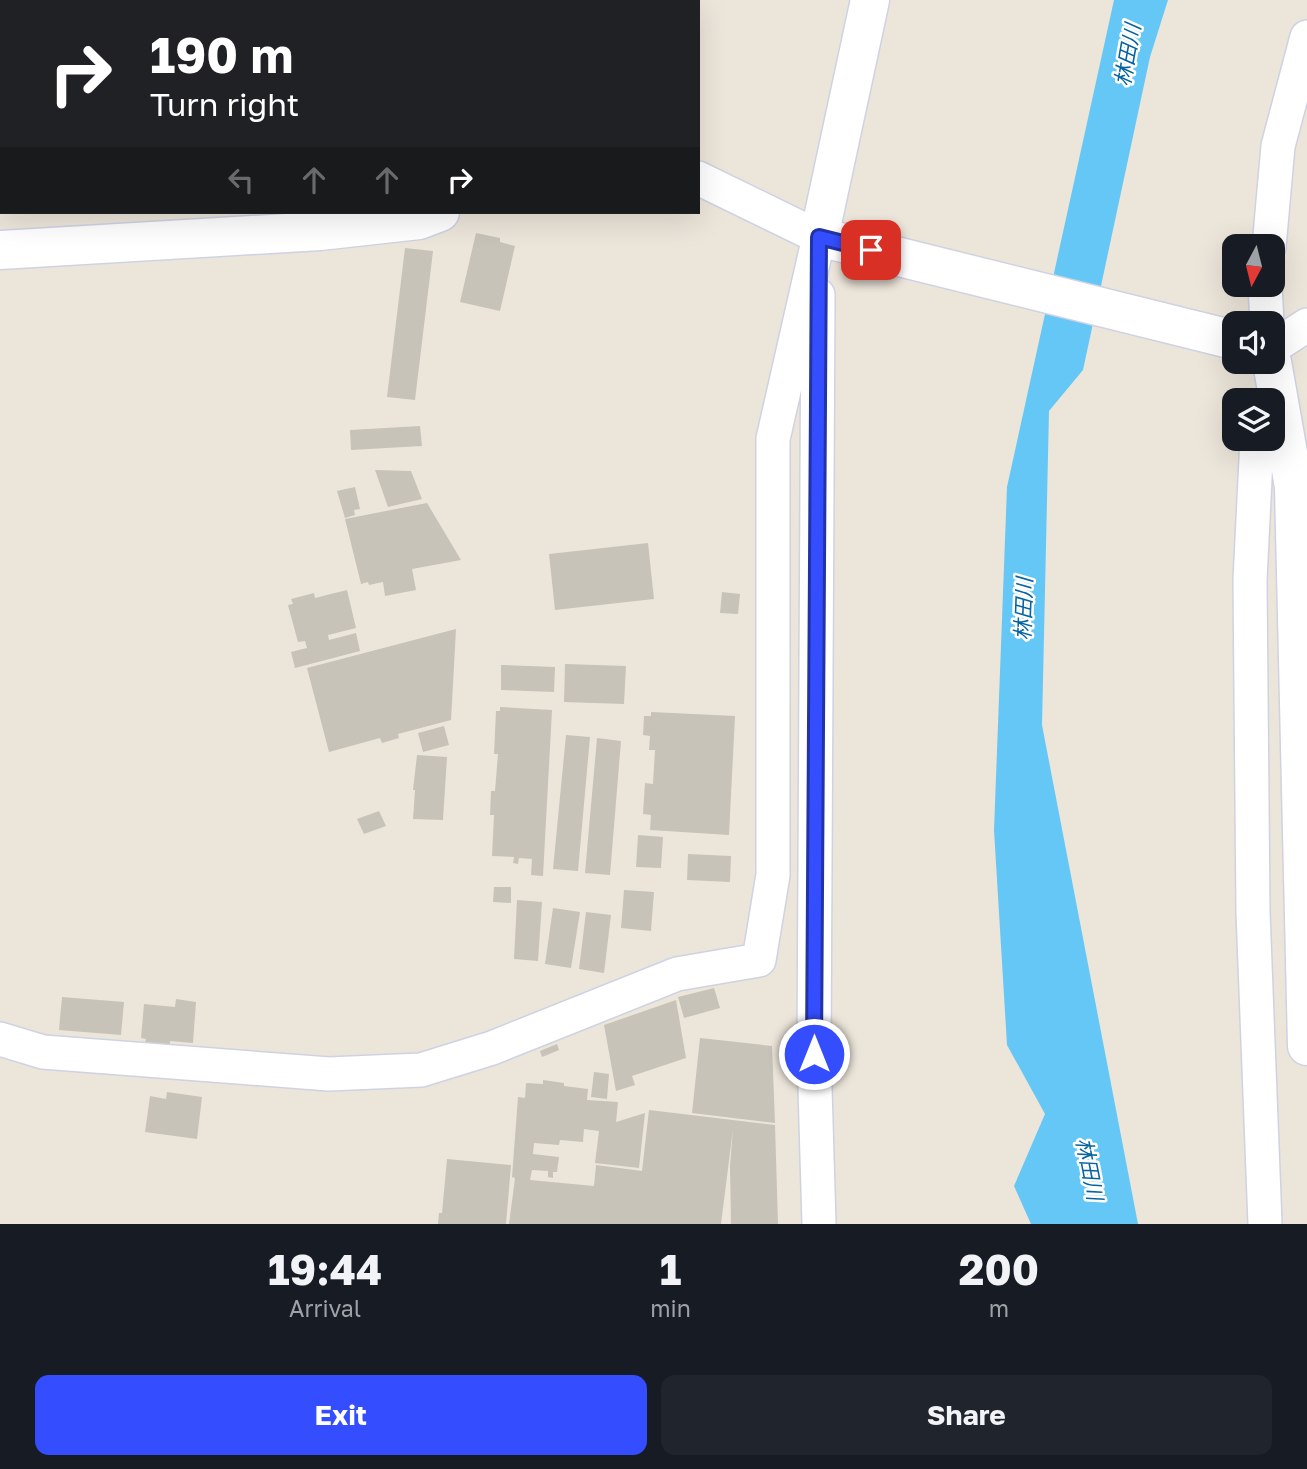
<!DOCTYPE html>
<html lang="en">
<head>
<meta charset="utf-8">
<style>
  :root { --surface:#171b24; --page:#20242c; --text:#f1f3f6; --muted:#9ea1a6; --accent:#344eff }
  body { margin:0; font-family:"Golos Text","Noto Sans JP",sans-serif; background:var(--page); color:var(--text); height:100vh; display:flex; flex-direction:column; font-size:26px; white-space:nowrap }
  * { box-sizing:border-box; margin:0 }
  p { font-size:23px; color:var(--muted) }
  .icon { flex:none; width:38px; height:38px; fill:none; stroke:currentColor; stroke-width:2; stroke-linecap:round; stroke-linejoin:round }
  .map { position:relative; height:1224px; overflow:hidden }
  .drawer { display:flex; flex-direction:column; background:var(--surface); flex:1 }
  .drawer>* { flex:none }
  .top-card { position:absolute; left:0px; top:0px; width:700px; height:214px; box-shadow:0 7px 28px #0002; background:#202124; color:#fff; overflow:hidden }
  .needle { width:46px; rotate:187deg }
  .fabs { position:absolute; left:1222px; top:234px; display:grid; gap:14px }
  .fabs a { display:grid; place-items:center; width:63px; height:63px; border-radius:14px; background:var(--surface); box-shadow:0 7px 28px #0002; font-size:35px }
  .pin { position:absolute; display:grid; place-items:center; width:60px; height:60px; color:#fff; margin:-30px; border-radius:14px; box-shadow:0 4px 10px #0006 }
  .me { position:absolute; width:77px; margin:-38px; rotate:0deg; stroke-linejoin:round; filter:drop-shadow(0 0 5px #0008) }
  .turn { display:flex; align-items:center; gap:24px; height:147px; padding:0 35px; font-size:32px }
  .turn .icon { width:91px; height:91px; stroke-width:2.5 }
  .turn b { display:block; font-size:49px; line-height:60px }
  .lanes { display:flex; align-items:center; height:66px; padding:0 35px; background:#0003; justify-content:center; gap:35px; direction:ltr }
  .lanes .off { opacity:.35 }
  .eta { display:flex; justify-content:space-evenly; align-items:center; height:119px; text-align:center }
  .eta b { font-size:42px; font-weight:700; line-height:49px }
  .cta { display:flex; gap:14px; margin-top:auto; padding:14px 35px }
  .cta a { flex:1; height:80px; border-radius:14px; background:var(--accent); color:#fff; font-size:28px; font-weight:700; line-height:80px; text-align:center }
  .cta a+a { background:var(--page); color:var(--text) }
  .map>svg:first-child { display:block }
  .water { fill:#65c7f6 }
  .building { fill:#c7c3b9 }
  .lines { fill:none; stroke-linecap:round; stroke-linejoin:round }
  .minor-casing { stroke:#cfd2e3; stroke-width:36 }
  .tertiary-casing { stroke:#cfd2e3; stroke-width:41 }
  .secondary-casing { stroke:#cfd2e3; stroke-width:41 }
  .minor { stroke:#fff; stroke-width:33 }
  .tertiary { stroke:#fff; stroke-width:38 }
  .secondary { stroke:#fff; stroke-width:38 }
  .route-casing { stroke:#2233a6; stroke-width:18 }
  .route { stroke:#344eff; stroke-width:12 }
  .labels { text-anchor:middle; stroke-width:5; stroke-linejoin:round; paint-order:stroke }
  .water-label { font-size:21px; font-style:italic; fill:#0563a1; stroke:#fff }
</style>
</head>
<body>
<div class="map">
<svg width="1307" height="1224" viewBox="0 0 1307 1224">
  <rect width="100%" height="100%" fill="#ece5da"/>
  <path class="water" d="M 1114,0 L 1168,0 L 1150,57 L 1083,370 L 1049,411 L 1042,725 L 1138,1224 L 1031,1224 L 1014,1186 L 1045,1114 L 1007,1045 L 994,830 L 1007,487 Z"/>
  <path class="building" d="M 476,233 L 500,238 L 500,242 L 515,246 L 500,311 L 460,302 Z
    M 405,248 L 433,251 L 415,400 L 387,397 Z
    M 420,426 L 422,446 L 351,450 L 350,430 Z
    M 375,470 L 411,471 L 422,499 L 388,507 Z
    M 355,487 L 360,509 L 354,510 L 355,515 L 345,518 L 337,491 Z
    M 427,503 L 461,560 L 412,569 L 416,590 L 385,596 L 383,582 L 369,585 L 368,582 L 361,584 L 345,519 Z
    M 648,543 L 654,599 L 555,610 L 549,554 Z
    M 347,590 L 356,628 L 328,635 L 329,640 L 356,633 L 360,651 L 295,668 L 291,652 L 307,648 L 305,641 L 298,642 L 288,605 L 293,604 L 291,599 L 314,593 L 315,598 Z
    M 722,592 L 740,594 L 738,614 L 720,613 Z
    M 456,629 L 451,720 L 398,734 L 399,738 L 382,743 L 380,738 L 329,752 L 307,668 Z
    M 565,664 L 626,666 L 624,704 L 564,702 Z
    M 501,665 L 555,667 L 554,692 L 501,690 Z
    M 500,707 L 552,710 L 543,876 L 531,875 L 532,859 L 519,858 L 518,864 L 513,863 L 514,857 L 492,856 L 494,815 L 490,815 L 491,791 L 495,791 L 498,754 L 494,754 L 496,711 L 500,711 Z
    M 651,712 L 735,716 L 729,835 L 650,830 L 651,815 L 643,814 L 645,783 L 653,784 L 655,750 L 649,750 L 650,736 L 643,735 L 644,716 L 651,716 Z
    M 444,726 L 449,745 L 423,752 L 418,733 Z
    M 566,735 L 590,737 L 578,871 L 553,869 Z
    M 597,738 L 621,741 L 610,875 L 585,873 Z
    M 417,755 L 447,757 L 443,820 L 413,819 L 415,790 L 413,790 Z
    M 379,811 L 386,826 L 364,834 L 357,819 Z
    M 638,835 L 663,837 L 661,868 L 636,867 Z
    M 688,854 L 731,856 L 730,882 L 687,880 Z
    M 494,887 L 511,887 L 511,903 L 493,902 Z
    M 624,890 L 654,892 L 651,931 L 621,928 Z
    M 517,900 L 542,902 L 538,961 L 514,959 Z
    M 553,908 L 580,912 L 571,968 L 545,964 Z
    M 586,912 L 611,915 L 604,973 L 579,969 Z
    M 714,988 L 720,1008 L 684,1018 L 678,997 Z
    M 62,997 L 124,1002 L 121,1035 L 59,1030 Z
    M 176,999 L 196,1002 L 193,1043 L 170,1041 L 170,1050 L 144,1048 L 146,1039 L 141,1038 L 144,1004 L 175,1007 Z
    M 676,1000 L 686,1058 L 632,1076 L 635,1085 L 616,1091 L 604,1025 Z
    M 700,1038 L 772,1046 L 775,1123 L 692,1113 Z
    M 557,1044 L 559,1050 L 542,1057 L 540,1051 Z
    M 594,1072 L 609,1074 L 607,1099 L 591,1097 Z
    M 543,1080 L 564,1083 L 564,1086 L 588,1089 L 587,1100 L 618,1102 L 616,1122 L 645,1113 L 639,1168 L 595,1163 L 599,1131 L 584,1129 L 583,1142 L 560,1140 L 559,1145 L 534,1143 L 533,1154 L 559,1157 L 557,1172 L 553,1172 L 553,1178 L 548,1177 L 548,1171 L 532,1170 L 530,1180 L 594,1186 L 596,1165 L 642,1171 L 649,1110 L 775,1125 L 778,1224 L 731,1224 L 730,1166 L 733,1129 L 721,1224 L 509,1224 L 515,1178 L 512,1177 L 518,1097 L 525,1098 L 526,1083 L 543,1084 Z
    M 167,1092 L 202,1097 L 197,1139 L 145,1132 L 150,1096 L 166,1099 Z
    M 447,1159 L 511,1165 L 506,1224 L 438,1224 L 439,1213 L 442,1213 Z"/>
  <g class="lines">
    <defs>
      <path id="minor" d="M 374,0 L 377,2
        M 698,178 L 819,237
        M 1269,247 L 1278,146 L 1307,37
        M 1265,285 L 1267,324
        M 818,295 L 814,1054 L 819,1224
        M 1272,348 L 1307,325
        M 1257,439 L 1250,580 L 1253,912 L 1265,1224
        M 0,1039 L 43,1052 L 329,1074 L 421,1070 L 492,1048 L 677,974 L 759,960 L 773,875 L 773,439 L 819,237"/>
      <path id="tertiary" d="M 0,250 L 320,231 L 419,220 L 440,212"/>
      <path id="secondary" d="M 870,0 L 819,237 L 1234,340
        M 1272,362 L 1294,487 L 1307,1046"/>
    </defs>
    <use href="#minor" class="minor-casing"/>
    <use href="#tertiary" class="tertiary-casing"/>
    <use href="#secondary" class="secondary-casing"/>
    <use href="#minor" class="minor"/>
    <use href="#tertiary" class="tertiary"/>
    <use href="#secondary" class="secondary"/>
  </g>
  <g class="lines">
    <defs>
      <path id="route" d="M 814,1054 L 819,237 L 871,250"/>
    </defs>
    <use href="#route" class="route-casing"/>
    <use href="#route" class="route"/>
  </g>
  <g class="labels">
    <g class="water-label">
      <text transform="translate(1128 55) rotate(-80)" y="7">林田川</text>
      <text transform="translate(1024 609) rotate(-88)" y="7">林田川</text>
      <text transform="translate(1089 1169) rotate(79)" y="7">林田川</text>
    </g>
  </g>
</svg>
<div class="fabs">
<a><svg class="needle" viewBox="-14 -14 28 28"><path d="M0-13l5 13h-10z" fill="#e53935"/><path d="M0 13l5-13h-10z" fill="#9ea1a6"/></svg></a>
<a><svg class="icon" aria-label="sound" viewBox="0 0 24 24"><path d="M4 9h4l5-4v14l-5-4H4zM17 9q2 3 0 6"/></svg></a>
<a><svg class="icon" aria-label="layers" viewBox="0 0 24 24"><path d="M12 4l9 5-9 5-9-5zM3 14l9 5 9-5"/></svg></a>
</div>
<div class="pin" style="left:871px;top:250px;background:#d93025"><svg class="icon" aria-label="arrive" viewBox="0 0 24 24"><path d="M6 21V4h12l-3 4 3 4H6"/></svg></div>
<svg class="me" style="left:814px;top:1054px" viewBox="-20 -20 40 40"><circle r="17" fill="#344eff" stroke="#fff" stroke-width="3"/><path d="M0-11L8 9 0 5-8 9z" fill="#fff"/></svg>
<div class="top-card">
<div class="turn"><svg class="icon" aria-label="right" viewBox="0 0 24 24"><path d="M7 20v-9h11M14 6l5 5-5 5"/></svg><div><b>190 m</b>Turn right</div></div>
<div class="lanes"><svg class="icon off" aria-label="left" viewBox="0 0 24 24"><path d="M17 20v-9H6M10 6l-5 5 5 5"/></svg><svg class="icon off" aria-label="ahead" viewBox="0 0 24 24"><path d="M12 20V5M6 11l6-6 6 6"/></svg><svg class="icon off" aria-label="ahead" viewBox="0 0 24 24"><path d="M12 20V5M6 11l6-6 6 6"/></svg><svg class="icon" aria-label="right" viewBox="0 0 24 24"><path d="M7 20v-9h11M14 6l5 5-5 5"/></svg></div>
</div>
</div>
<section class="drawer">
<div class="eta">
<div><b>19:44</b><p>Arrival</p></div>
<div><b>1</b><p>min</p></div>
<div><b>200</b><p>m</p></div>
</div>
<div class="cta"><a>Exit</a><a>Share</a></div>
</section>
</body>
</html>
